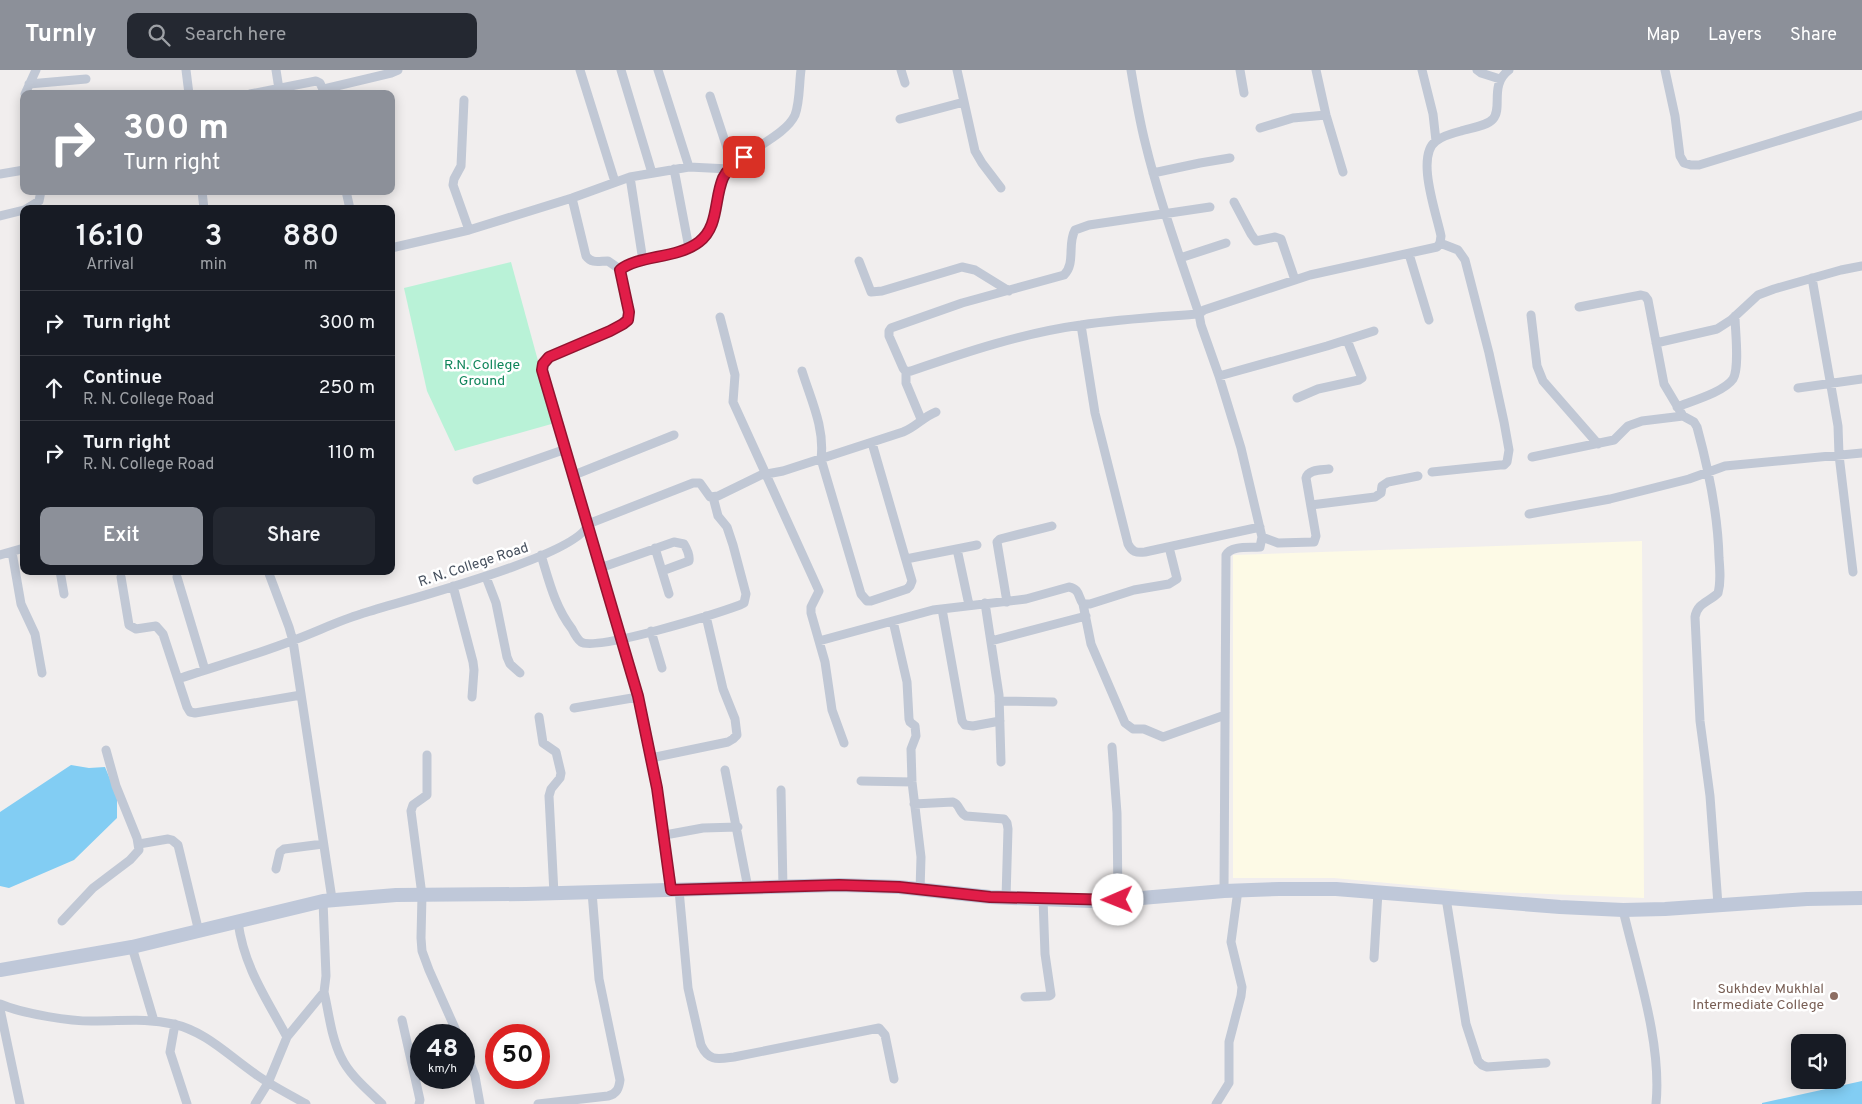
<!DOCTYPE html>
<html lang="en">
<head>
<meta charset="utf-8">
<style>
  :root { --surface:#171b24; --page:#242831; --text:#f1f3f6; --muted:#9ea1a6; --line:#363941; --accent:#8c9099 }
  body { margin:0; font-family:Overpass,sans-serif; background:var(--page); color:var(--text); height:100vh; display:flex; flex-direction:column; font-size:19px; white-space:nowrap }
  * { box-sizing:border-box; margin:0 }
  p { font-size:16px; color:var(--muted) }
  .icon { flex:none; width:28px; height:28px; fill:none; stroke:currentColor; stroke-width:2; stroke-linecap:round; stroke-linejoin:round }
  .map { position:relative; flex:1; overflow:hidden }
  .details { position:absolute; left:20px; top:135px; width:375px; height:370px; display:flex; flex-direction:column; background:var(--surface); border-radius:10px; box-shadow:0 2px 12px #0003 }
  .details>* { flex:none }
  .guide { position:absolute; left:20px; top:20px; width:375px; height:105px; border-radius:10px; box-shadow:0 2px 12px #0003; background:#8c9099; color:#fff; overflow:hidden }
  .controls { position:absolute; left:1791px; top:964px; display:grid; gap:10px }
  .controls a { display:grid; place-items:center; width:55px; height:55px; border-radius:10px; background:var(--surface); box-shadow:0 2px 12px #0003; font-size:25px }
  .speed { position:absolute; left:410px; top:954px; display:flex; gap:10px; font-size:25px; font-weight:700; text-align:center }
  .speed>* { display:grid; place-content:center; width:65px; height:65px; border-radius:50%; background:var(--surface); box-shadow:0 2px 12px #0003; line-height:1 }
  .speed small { font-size:12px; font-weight:400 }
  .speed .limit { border:8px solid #d22; background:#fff; color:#111 }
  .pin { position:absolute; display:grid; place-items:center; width:42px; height:42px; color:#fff; margin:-21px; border-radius:10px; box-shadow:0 2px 8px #0006 }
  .me { position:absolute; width:55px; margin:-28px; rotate:269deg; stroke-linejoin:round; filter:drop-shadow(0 0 4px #0008) }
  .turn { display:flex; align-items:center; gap:18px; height:105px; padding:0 20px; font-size:22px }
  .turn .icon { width:65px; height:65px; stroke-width:2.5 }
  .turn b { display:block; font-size:35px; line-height:42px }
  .eta { display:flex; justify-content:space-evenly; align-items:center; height:85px; text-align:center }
  .eta b { font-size:30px; font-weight:600; line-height:35px }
  .action { display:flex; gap:10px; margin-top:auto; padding:10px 20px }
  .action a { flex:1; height:58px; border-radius:10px; background:var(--accent); color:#fff; font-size:20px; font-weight:600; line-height:58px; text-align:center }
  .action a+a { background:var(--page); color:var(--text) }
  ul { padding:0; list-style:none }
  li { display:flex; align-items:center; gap:15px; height:65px; padding:0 20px; border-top:1px solid var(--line) }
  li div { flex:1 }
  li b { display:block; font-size:19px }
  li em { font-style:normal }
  header { display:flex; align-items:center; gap:30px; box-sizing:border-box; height:70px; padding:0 25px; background:var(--accent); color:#fff }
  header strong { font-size:24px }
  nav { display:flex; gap:28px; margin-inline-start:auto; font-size:18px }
  .search { width:350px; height:45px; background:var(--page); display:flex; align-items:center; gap:12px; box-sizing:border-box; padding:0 18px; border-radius:10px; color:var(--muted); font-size:19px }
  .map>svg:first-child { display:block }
  .commercial { fill:#fdfae6 }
  .green { fill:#b9f2d7 }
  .water { fill:#82cdf3 }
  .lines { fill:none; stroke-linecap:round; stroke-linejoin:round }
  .minor { stroke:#c1c8d5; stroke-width:9 }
  .secondary { stroke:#bfc8d9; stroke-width:14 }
  .route-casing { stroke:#92132f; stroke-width:12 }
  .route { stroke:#e11d48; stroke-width:9 }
  .education-dot { fill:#8d6e63; stroke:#fff; stroke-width:2 }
  .labels { text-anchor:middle; stroke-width:5; stroke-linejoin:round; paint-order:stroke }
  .park-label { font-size:14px; fill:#0f855a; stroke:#fff }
  .street-label { font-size:14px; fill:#454f5d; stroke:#fff }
  .education-label { font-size:14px; fill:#785e54; stroke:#fff; text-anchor:end }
</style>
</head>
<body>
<header>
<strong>Turnly</strong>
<div class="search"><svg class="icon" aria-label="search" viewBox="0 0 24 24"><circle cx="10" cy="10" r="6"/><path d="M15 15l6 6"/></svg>Search here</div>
<nav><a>Map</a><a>Layers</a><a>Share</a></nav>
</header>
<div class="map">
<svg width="1862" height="1034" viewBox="0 0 1862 1034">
  <rect width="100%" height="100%" fill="#f1eeee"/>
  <path class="commercial" d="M 1642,471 L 1644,828 L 1473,821 L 1334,808 L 1233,808 L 1233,485 Z"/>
  <path class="green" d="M 511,192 L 555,353 L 455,381 L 427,321 L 404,218 Z"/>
  <path class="water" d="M 71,695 L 89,698 L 105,697 L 117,726 L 117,748 L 74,790 L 9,818 L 0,816 L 0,742 Z
    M 1862,1011 L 1862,1034 L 1762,1034 L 1762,1033 Z"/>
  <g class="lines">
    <path class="minor" d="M 186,0 L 189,24
      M 276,0 L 279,19
      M 580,0 L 615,112
      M 621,0 L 652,103
      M 658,0 L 689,97
      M 901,0 L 905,13
      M 957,0 L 975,81 L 982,93 L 1001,118
      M 1131,0 C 1135,24 1139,48 1145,72 C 1159,130 1180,187 1199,244 C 1160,247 1120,249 1081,255 C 1023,263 966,282 911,301 L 906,302 L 903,298 L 889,266 L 889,261 L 891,258 L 962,233 L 1064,205 C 1076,193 1067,174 1075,160 L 1089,155 L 1210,137
      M 1240,0 L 1244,23
      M 1316,0 L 1326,45 L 1343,102
      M 1422,0 L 1433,44 L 1436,71
      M 1477,0 L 1481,3 L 1500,9
      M 1665,0 L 1675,46 L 1680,86 L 1684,93 L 1691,95 L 1699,95 L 1862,45
      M 29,14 L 86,9
      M 324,19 L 391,3 L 398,0
      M 25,24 L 36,0
      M 250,24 L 316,11 L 320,13 L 325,24
      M 710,26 L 733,96
      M 464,30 L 461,96 L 454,109 L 453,115 L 469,160
      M 900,49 L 964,32
      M 1260,58 L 1293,48 L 1326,45
      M 674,99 L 689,178
      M 1153,103 L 1200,93 L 1230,88
      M 0,104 L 24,100
      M 630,107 L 643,191
      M 202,121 L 204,139
      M 346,121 L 350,139
      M 572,128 L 586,186 C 592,194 599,191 608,191 L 621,200
      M 1234,132 L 1251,164 L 1256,171 L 1275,167 L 1281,169 L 1295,210
      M 26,139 L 39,131 L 41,121
      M 0,146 L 24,140
      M 391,178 L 469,160 L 572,128 L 630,107 L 689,97 L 729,99
      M 1409,184 L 1429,250
      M 1180,188 L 1226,173
      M 859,191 L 871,222 L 882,221 L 962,197 L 975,200 L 1009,221
      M 1812,208 L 1838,356 L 1839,385 L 1853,502
      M 1579,237 L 1641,225 L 1645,226 L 1648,230 L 1664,314 L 1683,346
      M 1531,245 L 1537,296 L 1543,311 L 1598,374
      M 720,247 L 735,305 L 733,332 L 819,521 L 811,537 L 811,543 L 825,592 L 832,640 L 844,673
      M 1081,255 L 1095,343 L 1128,474 C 1132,482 1136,483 1145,482 L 1260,457
      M 1656,273 L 1717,259 L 1731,250 L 1758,225 L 1774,219 L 1841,200 L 1862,196
      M 802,301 C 811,330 825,358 821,389 L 861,524 L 867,531 L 871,531 L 907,519 L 910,516 L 912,511 L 872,373
      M 906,302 L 906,313 L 921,349
      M 1219,306 L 1327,276 L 1374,261
      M 1798,318 L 1862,309
      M 1297,328 L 1318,319 L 1359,310 L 1362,308 L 1347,270
      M 1677,337 C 1692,331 1724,322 1733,309 C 1740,297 1735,261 1735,246
      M 1532,387 L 1614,370 L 1628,356 L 1642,351 L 1683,346 L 1694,352 L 1697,357 C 1709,401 1718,443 1719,488 C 1720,500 1721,512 1718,523 C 1709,532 1697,533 1695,547 L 1700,651 L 1710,726 L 1718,835
      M 1432,402 L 1500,395 L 1504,395 L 1507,392 L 1509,380 L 1504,352 L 1489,283 L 1465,190 L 1458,180 L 1440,173
      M 574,405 L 674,365
      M 477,410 L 566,379
      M 1311,435 L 1375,427 L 1381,423 L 1382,416 L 1388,412 L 1418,406
      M 1529,444 L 1610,429 L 1689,409 L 1725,396 L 1862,383
      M 588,454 L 693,413 L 700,413 L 710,427 L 718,426 L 761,405 L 783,401 L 903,362 C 916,357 923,347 936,342
      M 587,457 C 605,513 623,568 638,625 C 654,689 663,754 671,820
      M 1262,467 L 1278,473 L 1314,472 L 1316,466 L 1306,408 C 1308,399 1321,400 1329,399
      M 655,478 L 669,524
      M 957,479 L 969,535
      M 12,482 L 21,534 L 35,564 L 42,603
      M 0,485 L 24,478
      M 541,485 C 549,511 555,537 572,559 C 574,563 577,569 581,572 C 596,582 718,543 740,535 L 744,533 L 746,524 L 733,475 L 727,457 L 718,446 L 713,427
      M 906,489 L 977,475
      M 600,498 L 674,472 L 684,474 C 687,479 690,485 689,491 L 662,501
      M 60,501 L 64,524
      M 268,501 L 289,557 L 293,571 L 332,829
      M 121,507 L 129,555 L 136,559 L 156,556 L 163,564 L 187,637 L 190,642 L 195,643 L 301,625
      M 177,507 L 205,600
      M 486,507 L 496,533 L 507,587 L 510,594 L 520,603
      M 453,516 L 473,592 L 474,600 L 472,627
      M 1007,532 L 997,472 L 1000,469 L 1052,456
      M 985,533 L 999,625 L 1001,692
      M 1083,534 L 1091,574 L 1125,653 L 1133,659 L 1144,659 L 1163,667 L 1225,645
      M 942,539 L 962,651 L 965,655 L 973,656 L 1000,651
      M 893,551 L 907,612 L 909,649 L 910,652 L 915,656 L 916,666 L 911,679 L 912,712 L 921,787 L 920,821
      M 651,561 L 662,598
      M 819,571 L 933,540 L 1026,529 L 1069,517 C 1080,519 1078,527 1083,534 L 1090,534 L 1134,520 L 1169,514 L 1177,509 L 1169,477
      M 991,571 L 1086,546
      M 178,609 C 216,596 256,585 294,570 C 316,562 338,551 361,544 C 397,532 580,486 588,454 L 544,309 L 542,300 L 543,293 C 559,276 629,263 629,241 C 629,227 620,214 621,200 L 625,196 C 649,186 680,189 700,171 C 719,155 713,128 723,108 C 736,83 784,69 795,45 C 800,32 799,14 801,0
      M 999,631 L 1053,632
      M 574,638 L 638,627
      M 539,647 L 543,673 L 556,682 L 561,703 L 560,708 L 551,719 L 549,726 L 554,824
      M 1112,677 L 1117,743 L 1118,830
      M 427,685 L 427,725 L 413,735 L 411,741 L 422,825 L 421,868 L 422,881 L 429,900 L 458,965
      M 651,688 L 728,672 L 733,669 L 737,665 L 735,649 L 723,619 L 706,546
      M 725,700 L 748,818
      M 861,711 L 912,712
      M 781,720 L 783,818
      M 914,734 L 953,732 C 960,734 959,743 966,746 L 1004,749 L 1007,753 L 1008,759 L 1006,828
      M 665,765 L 703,758 L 738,757
      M 139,774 L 168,769 L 172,770 L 178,775 L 199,862
      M 276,799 L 280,782 L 284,779 L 323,774
      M 679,820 L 688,918 L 701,975 C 709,992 718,989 734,987 L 879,958 L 885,965 L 894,1009
      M 1224,821 L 1226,485 C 1231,475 1250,478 1260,477 L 1262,467 L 1241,378 L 1219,306 L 1201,255 L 1199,244 L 1204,240 L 1310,205 L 1437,177 L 1440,173 L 1441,166 C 1437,145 1415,86 1436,71 C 1443,66 1453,63 1461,61 C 1470,58 1487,56 1493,49 C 1503,38 1489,15 1509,0
      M 1446,828 L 1466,954 L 1478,991 L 1482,995 L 1487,997 L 1546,993
      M 1623,840 C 1637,900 1662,973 1656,1034
      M 62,851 L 93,818 L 130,790 L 139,780 L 137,768 L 116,716 L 106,680
      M 238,852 C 244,897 266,928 287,967
      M 132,877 L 154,951
      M 1374,888 L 1378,822
      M 324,922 C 329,943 331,967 341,987 C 350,1006 368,1020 382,1034
      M 1025,927 L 1049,926 L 1051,925 L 1045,884 L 1043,829
      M 0,934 C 23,944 73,952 97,951 C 124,951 147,948 173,954 C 205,961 228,985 254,1003 C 270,1015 289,1024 306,1034
      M 0,939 L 20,1034
      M 402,950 L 420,1030 L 419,1034
      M 175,954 L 170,982 L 187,1034
      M 464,977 L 475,1006 L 480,1034
      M 255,1034 L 268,1013 L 287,967 L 324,922 L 326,906 L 323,831
      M 538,1034 L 608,1026 C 617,1024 619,1018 620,1010 L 599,909 L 592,822
      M 1216,1034 L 1229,1013 L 1229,972 L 1241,926 L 1242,917 L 1231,872 L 1238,820"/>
    <path class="secondary" d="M 0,900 L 132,877 L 323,831 L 396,825 L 526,824 L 839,815 L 899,817 L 990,827 L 1090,831 L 1118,830 L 1224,821 L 1279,819 L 1336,819 L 1560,837 L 1623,840 L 1665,839 L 1807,829 L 1862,828"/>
  </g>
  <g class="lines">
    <defs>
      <path id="route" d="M 744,87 C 736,93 727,99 723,108 C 714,129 719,157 699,172 C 677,189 638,185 620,200 L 629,242 L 628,250 L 623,254 L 610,261 L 549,287 L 543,294 L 542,300 L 638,626 L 657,718 L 671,820 L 839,815 L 899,817 L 990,827 L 1118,830"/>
    </defs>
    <use href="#route" class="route-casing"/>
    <use href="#route" class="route"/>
  </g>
  <circle class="education-dot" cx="1834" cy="926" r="5"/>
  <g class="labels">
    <g class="park-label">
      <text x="482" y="299">R.N. College<tspan x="482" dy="16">Ground</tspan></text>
    </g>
    <g class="street-label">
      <text transform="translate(473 494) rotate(-18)" y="5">R. N. College Road</text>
    </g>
    <g class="education-label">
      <text x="1824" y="923">Sukhdev Mukhlal<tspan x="1824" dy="16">Intermediate College</tspan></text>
    </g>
  </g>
</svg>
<div class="controls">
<a><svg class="icon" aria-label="sound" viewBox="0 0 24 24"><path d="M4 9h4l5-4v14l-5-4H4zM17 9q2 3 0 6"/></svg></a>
</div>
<div class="speed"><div>48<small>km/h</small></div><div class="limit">50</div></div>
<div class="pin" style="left:744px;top:87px;background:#d93025"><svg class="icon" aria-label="arrive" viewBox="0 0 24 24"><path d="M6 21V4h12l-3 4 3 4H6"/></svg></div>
<svg class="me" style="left:1118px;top:830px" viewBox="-20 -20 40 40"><circle r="19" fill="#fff"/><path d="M0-13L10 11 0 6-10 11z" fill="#e11d48"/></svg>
<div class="guide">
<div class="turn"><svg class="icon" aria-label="right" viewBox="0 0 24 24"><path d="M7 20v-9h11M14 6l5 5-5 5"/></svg><div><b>300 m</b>Turn right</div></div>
</div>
<section class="details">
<div class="eta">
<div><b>16:10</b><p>Arrival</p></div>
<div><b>3</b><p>min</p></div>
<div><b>880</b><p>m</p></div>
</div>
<ul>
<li><svg class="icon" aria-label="right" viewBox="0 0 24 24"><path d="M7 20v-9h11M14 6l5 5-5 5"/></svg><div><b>Turn right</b></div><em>300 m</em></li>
<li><svg class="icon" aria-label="ahead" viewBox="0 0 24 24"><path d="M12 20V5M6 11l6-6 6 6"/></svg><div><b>Continue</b><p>R. N. College Road</p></div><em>250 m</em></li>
<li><svg class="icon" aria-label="right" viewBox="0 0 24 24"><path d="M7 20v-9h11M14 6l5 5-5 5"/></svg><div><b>Turn right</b><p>R. N. College Road</p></div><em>110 m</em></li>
</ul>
<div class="action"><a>Exit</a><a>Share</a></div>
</section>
</div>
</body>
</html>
